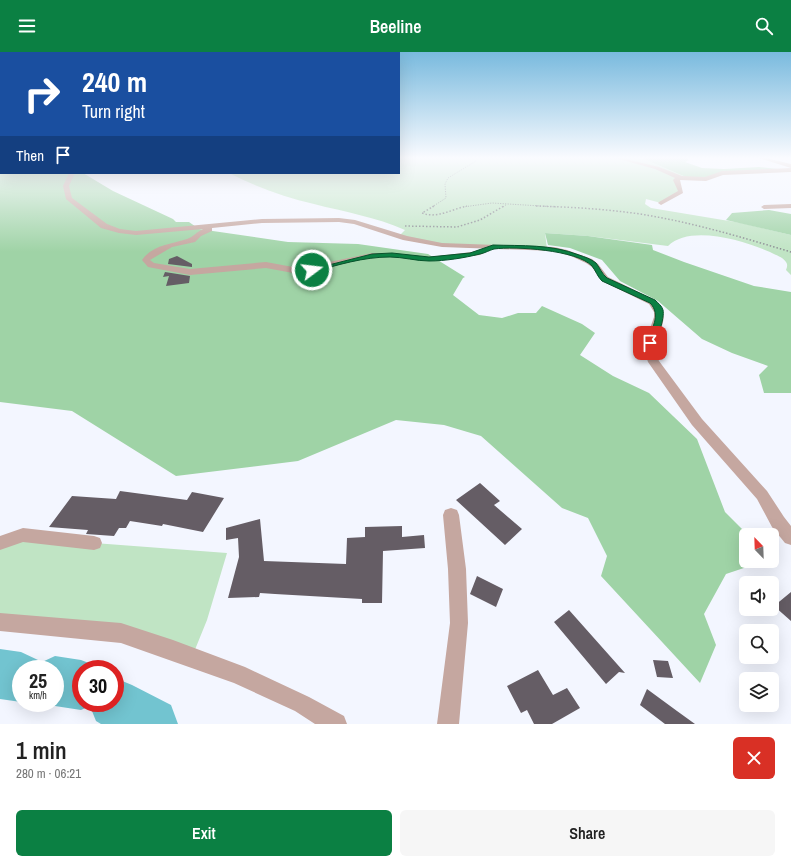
<!DOCTYPE html>
<html lang="en">
<head>
<meta charset="utf-8">
<style>
  :root { --surface:#fff; --page:#f6f6f6; --text:#222; --muted:#767676; --accent:#0b8043 }
  body { margin:0; font-family:"Archivo Narrow",sans-serif; background:var(--page); color:var(--text); height:100vh; display:flex; flex-direction:column; font-size:15px; white-space:nowrap }
  * { box-sizing:border-box; margin:0 }
  p { font-size:13px; color:var(--muted) }
  .icon { flex:none; width:22px; height:22px; fill:none; stroke:currentColor; stroke-width:2; stroke-linecap:round; stroke-linejoin:round }
  .map { position:relative; height:672px; overflow:hidden }
  .side { display:flex; flex-direction:column; background:var(--surface); flex:1 }
  .side>* { flex:none }
  .hud { position:absolute; left:0px; top:0px; width:400px; height:122px; box-shadow:0 4px 16px #0002; background:#1a4fa0; color:#fff; overflow:hidden }
  .needle { width:26px; rotate:337deg }
  .fabs { position:absolute; left:739px; top:476px; display:grid; gap:8px }
  .fabs a { display:grid; place-items:center; width:40px; height:40px; border-radius:6px; background:var(--surface); box-shadow:0 4px 16px #0002; font-size:20px }
  .speed { position:absolute; left:12px; top:608px; display:flex; gap:8px; font-size:20px; font-weight:700; text-align:center }
  .speed>* { display:grid; place-content:center; width:52px; height:52px; border-radius:50%; background:var(--surface); box-shadow:0 4px 16px #0002; line-height:1 }
  .speed small { font-size:10px; font-weight:400 }
  .speed .limit { border:6px solid #d22; background:#fff; color:#111 }
  .pin { position:absolute; display:grid; place-items:center; width:34px; height:34px; color:#fff; margin:-17px; border-radius:8px; box-shadow:0 2px 6px #0006 }
  .me { position:absolute; width:44px; margin:-22px; rotate:75deg; stroke-linejoin:round; filter:drop-shadow(0 0 3px #0008) }
  .turn { display:flex; align-items:center; gap:14px; height:84px; padding:0 16px; font-size:18px }
  .turn .icon { width:52px; height:52px; stroke-width:2.5 }
  .turn b { display:block; font-size:28px; line-height:34px }
  .then { display:flex; align-items:center; height:38px; padding:0 16px; background:#0003; gap:8px; font-size:15px }
  .round { display:grid; place-items:center; flex:none; width:42px; height:42px; border-radius:6px; background:var(--page) }
  .head { display:flex; align-items:center; justify-content:space-between; height:68px; padding:0 16px }
  h1 { font-size:24px; font-weight:600; line-height:30px }
  .cta { display:flex; gap:8px; margin-top:auto; padding:8px 16px }
  .cta a { flex:1; height:46px; border-radius:6px; background:var(--accent); color:#fff; font-size:16px; font-weight:600; line-height:46px; text-align:center }
  .cta a+a { background:var(--page); color:var(--text) }
  header { display:flex; justify-content:space-between; align-items:center; height:52px; padding:0 16px; background:var(--accent); color:#fff; font-size:18px; font-weight:600 }
  .map>svg:first-child { display:block }
  .green { fill:#c0e4c4 }
  .forest { fill:#9fd3a6 }
  .lines { fill:none; stroke-linecap:round; stroke-linejoin:round }
  .river { fill:#72c4d0; fill-rule:evenodd }
  .building { fill:#655d65 }
  .path-far1 { stroke:#898b91; stroke-width:1; stroke-dasharray:1 1.5; stroke-linecap:butt }
  .path { stroke:#898b91; stroke-width:1.5; stroke-dasharray:1.5 2; stroke-linecap:butt }
  .minor { fill:#c5a7a0; fill-rule:evenodd }
  .route { fill:#0b8043; stroke:#07532c }
</style>
</head>
<body>
<header><svg class="icon" aria-label="menu" viewBox="0 0 24 24"><path d="M4 6h16M4 12h16M4 18h16"/></svg>Beeline<svg class="icon" aria-label="search" viewBox="0 0 24 24"><circle cx="10" cy="10" r="6"/><path d="M15 15l6 6"/></svg></header>
<div class="map">
<svg width="791" height="672" viewBox="0 0 791 672">
  <rect width="100%" height="100%" fill="#f3f6ff"/>
  <path class="green" d="M 399,106 L 630,106 L 644,107 L 688,126 L 679,126 L 681,140 L 661,151 L 646,147 L 645,152 L 651,156 L 741,171 L 791,183 L 791,223 L 786,218 C 787,215 788,213 786,210 C 783,205 775,203 770,200 C 745,189 690,172 668,194 L 588,184 L 545,181 L 547,197 L 455,195 L 399,184 L 405,178 C 376,165 345,160 314,152 C 285,145 256,135 229,121 L 399,121 Z
    M 9,488 L 94,491 L 227,501 L 207,568 L 192,605 L 173,598 L 0,570 L 0,491 Z"/>
  <path class="forest" d="M 0,106 L 1,121 L 83,121 L 113,139 L 173,167 L 176,170 L 189,170 L 199,177 L 288,190 L 358,192 L 428,202 L 465,225 L 463,226 L 453,243 L 479,263 L 502,266 L 518,261 L 536,261 L 542,254 L 582,272 L 595,281 L 580,303 L 613,324 L 649,341 L 697,387 L 725,460 L 748,483 L 746,483 L 746,509 L 765,509 L 726,522 L 704,562 L 716,593 L 700,631 L 601,524 L 607,504 L 588,466 L 562,456 L 481,384 L 444,373 L 396,368 L 298,409 L 176,424 L 72,359 L 0,350 Z
    M 643,106 L 686,106 L 689,108 L 685,110 L 702,116 L 724,117 L 759,115 L 778,117 L 731,120 L 710,126 L 688,126 L 644,107 Z
    M 769,158 L 791,162 L 791,183 L 726,168 L 732,161 Z
    M 545,181 L 588,184 L 652,193 L 653,198 L 684,210 L 754,234 L 791,240 L 791,341 L 764,341 L 759,323 L 768,314 L 732,301 L 702,287 L 658,249 L 620,229 L 602,208 L 570,196 L 548,193 Z"/>
  <g class="lines">
    <path class="river" d="M 0,597 L 21,600 L 38,608 L 40,611 L 55,604 L 81,608 L 99,615 L 99,617 L 81,617 L 81,651 L 115,651 L 115,626 L 132,633 L 171,653 L 178,672 L 101,672 L 96,669 L 90,654 L 81,658 L 55,654 L 48,651 L 55,651 L 55,617 L 21,617 L 21,650 L 0,647 Z"/>
  </g>
  <path class="building" d="M 177,204 L 192,212 L 192,215 L 168,212 L 169,207 Z
    M 165,220 L 190,224 L 189,231 L 166,234 L 169,224 L 163,225 Z
    M 480,431 L 500,449 L 494,453 L 522,477 L 505,493 L 456,448 Z
    M 120,439 L 187,448 L 192,440 L 224,446 L 203,480 L 163,472 L 162,474 L 130,469 L 126,476 L 119,476 L 114,484 L 86,482 L 88,478 L 49,475 L 72,444 L 116,447 Z
    M 260,467 L 264,509 L 346,512 L 347,486 L 365,485 L 365,475 L 402,474 L 402,485 L 424,483 L 425,496 L 383,499 L 382,551 L 362,551 L 362,547 L 275,542 L 260,541 L 259,545 L 228,546 L 239,505 L 238,486 L 226,488 L 226,476 Z
    M 477,524 L 503,537 L 496,555 L 470,542 Z
    M 791,540 L 791,569 L 774,554 Z
    M 569,558 L 625,621 L 619,620 L 606,632 L 554,570 Z
    M 653,608 L 668,609 L 673,626 L 657,625 Z
    M 538,618 L 553,643 L 567,636 L 580,656 L 552,672 L 534,672 L 527,658 L 521,661 L 507,634 Z
    M 647,637 L 677,659 L 695,672 L 665,672 L 640,653 Z"/>
  <g class="lines">
    <path class="path-far1" d="M 432,155 L 446,146 L 445,132 L 448,126 L 476,109 L 472,106
      M 463,155 L 492,151 L 557,155
      M 503,155 L 507,152"/>
    <path class="path" d="M 434,154 L 422,161 C 437,167 452,157 467,154
      M 536,154 C 571,155 605,157 640,162 C 691,170 741,185 791,200
      M 405,174 L 457,175 L 480,168 L 504,154"/>
    <path class="minor" d="M 615,106 L 622,106 L 659,115 L 682,124 L 705,125 L 722,119 L 791,116 L 791,120 L 723,123 L 706,129 L 680,128 L 683,141 L 661,153 L 658,151 L 659,150 L 678,139 L 673,128 L 675,126 L 655,117 Z
      M 759,106 L 766,106 L 791,112 L 791,116 Z
      M 69,121 L 75,121 L 69,134 L 72,146 L 107,172 L 120,177 L 136,179 L 262,167 L 339,166 L 355,168 L 407,184 L 442,191 L 554,195 L 567,198 L 592,207 L 598,212 L 608,225 L 655,248 C 678,272 646,281 659,309 L 702,367 L 767,439 L 784,465 L 791,474 L 791,493 L 785,491 L 772,475 L 757,447 L 692,373 L 648,310 L 645,301 L 645,291 L 654,265 L 654,260 L 649,252 L 602,229 L 592,215 L 586,211 L 571,204 L 554,199 L 442,195 L 403,188 L 354,172 L 339,170 L 262,171 L 212,176 L 212,179 L 201,184 L 195,190 L 172,195 L 150,208 L 154,211 L 190,217 L 266,210 L 293,215 L 306,215 L 372,201 L 392,201 L 429,205 L 480,199 L 484,201 L 480,203 L 429,209 L 392,205 L 372,205 L 306,221 L 293,221 L 266,216 L 190,223 L 148,215 L 142,208 C 152,193 172,192 187,187 C 193,185 198,179 203,177 L 136,183 L 119,181 L 101,176 L 66,147 L 63,134 Z
      M 791,152 L 791,156 L 764,157 L 761,155 L 764,153 Z
      M 451,456 L 457,458 L 459,463 L 466,517 L 468,571 L 459,672 L 437,672 L 450,571 L 448,517 L 443,463 L 445,458 Z
      M 23,476 L 94,484 L 100,486 L 102,491 L 100,496 L 94,498 L 23,490 L 0,498 L 0,484 Z
      M 0,561 L 121,571 L 173,588 L 245,615 L 309,645 L 344,664 L 347,672 L 315,672 L 295,659 L 234,631 L 121,591 L 0,579 Z"/>
  </g>
  <linearGradient id="sky" x2="0" y2="1"><stop stop-color="#79bade"/><stop offset="0.53" stop-color="#fafbff"/><stop offset="1" stop-color="#fafbff" stop-opacity="0"/></linearGradient>
  <rect width="791" height="200" fill="url(#sky)"/>
  <path class="route" d="M 493,193 C 522,194 551,192 579,203 C 585,205 591,207 596,211 C 600,216 602,222 607,226 L 655,248 C 658,251 662,254 663,258 C 665,265 657,292 650,294 L 646,291 C 651,278 662,263 650,251 L 602,229 C 597,224 596,219 592,214 C 577,198 515,194 494,197 C 490,198 485,201 480,202 C 464,206 445,209 429,209 C 416,209 403,205 390,205 C 363,205 338,213 312,220 L 309,218 L 372,202 L 392,201 L 429,205 L 470,201 Z"/>
</svg>
<div class="fabs">
<a><svg class="needle" viewBox="-14 -14 28 28"><path d="M0-13l5 13h-10z" fill="#e53935"/><path d="M0 13l5-13h-10z" fill="#767676"/></svg></a>
<a><svg class="icon" aria-label="sound" viewBox="0 0 24 24"><path d="M4 9h4l5-4v14l-5-4H4zM17 9q2 3 0 6"/></svg></a>
<a><svg class="icon" aria-label="search" viewBox="0 0 24 24"><circle cx="10" cy="10" r="6"/><path d="M15 15l6 6"/></svg></a>
<a><svg class="icon" aria-label="layers" viewBox="0 0 24 24"><path d="M12 4l9 5-9 5-9-5zM3 14l9 5 9-5"/></svg></a>
</div>
<div class="speed"><div>25<small>km/h</small></div><div class="limit">30</div></div>
<div class="pin" style="left:650px;top:291px;background:#d93025"><svg class="icon" aria-label="arrive" viewBox="0 0 24 24"><path d="M6 21V4h12l-3 4 3 4H6"/></svg></div>
<svg class="me" style="left:312px;top:218px" viewBox="-20 -20 40 40"><circle r="17" fill="#0b8043" stroke="#fff" stroke-width="3"/><path d="M0-11L8 9 0 5-8 9z" fill="#fff"/></svg>
<div class="hud">
<div class="turn"><svg class="icon" aria-label="right" viewBox="0 0 24 24"><path d="M7 20v-9h11M14 6l5 5-5 5"/></svg><div><b>240 m</b>Turn right</div></div>
<div class="then">Then<svg class="icon" aria-label="arrive" viewBox="0 0 24 24"><path d="M6 21V4h12l-3 4 3 4H6"/></svg></div>
</div>
</div>
<section class="side">
<div class="head"><div><h1>1 min</h1><p>280 m · 06:21</p></div><a class="round" style="background:#d93025;color:#fff"><svg class="icon" aria-label="close" viewBox="0 0 24 24"><path d="M6 6l12 12M18 6L6 18"/></svg></a></div>
<div class="cta"><a>Exit</a><a>Share</a></div>
</section>
</body>
</html>
